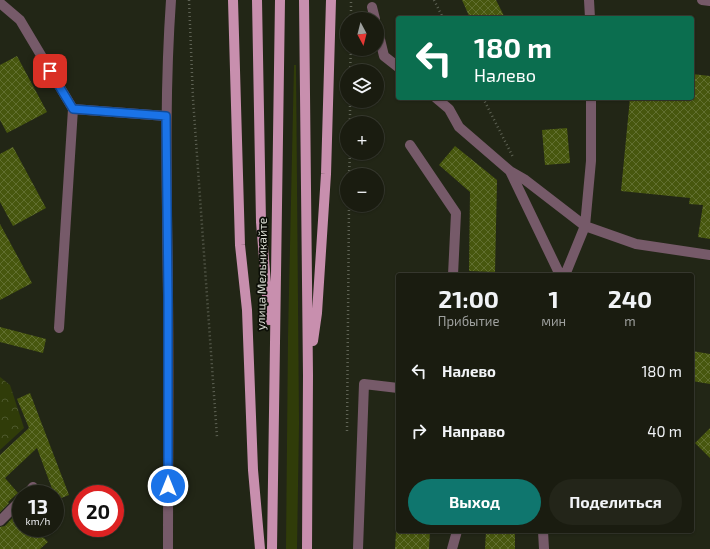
<!DOCTYPE html>
<html lang="ru">
<head>
<meta charset="utf-8">
<style>
  :root { --surface:#1a1c10; --page:#232519; --text:#f1f3f6; --muted:#9fa19f; --line:#383a30; --accent:#0f766e }
  body { margin:0; font-family:"Exo 2",sans-serif; background:var(--page); color:var(--text); height:100vh; display:flex; flex-direction:column; font-size:15px; white-space:nowrap }
  * { box-sizing:border-box; margin:0 }
  p { font-size:13px; color:var(--muted) }
  .icon { flex:none; width:22px; height:22px; fill:none; stroke:currentColor; stroke-width:2; stroke-linecap:round; stroke-linejoin:round }
  .map { position:relative; flex:1; overflow:hidden }
  .details { position:absolute; left:396px; top:273px; width:298px; height:260px; display:flex; flex-direction:column; background:var(--surface); border-radius:4px; box-shadow:0 1px 3px #0004,0 0 0 1px var(--line) }
  .details>* { flex:none }
  .hud { position:absolute; left:396px; top:16px; width:298px; height:84px; border-radius:4px; box-shadow:0 1px 3px #0004,0 0 0 1px var(--line); background:#0b6e4f; color:#fff; overflow:hidden }
  .needle { width:26px; rotate:173deg }
  .fabs { position:absolute; left:340px; top:12px; display:grid; gap:8px }
  .fabs a { display:grid; place-items:center; width:44px; height:44px; border-radius:50%; background:var(--surface); box-shadow:0 1px 3px #0004,0 0 0 1px var(--line); font-size:20px }
  .speed { position:absolute; left:12px; top:485px; display:flex; gap:8px; font-size:20px; font-weight:700; text-align:center }
  .speed>* { display:grid; place-content:center; width:52px; height:52px; border-radius:50%; background:var(--surface); box-shadow:0 1px 3px #0004,0 0 0 1px var(--line); line-height:1 }
  .speed small { font-size:10px; font-weight:400 }
  .speed .limit { border:6px solid #d22; background:#fff; color:#111 }
  .pin { position:absolute; display:grid; place-items:center; width:34px; height:34px; color:#fff; margin:-17px; border-radius:8px; box-shadow:0 2px 6px #0006 }
  .me { position:absolute; width:44px; margin:-22px; rotate:0deg; stroke-linejoin:round; filter:drop-shadow(0 0 3px #0008) }
  .turn { display:flex; align-items:center; gap:14px; height:84px; padding:0 12px; font-size:18px }
  .turn .icon { width:52px; height:52px; stroke-width:2.5 }
  .turn b { display:block; font-size:28px; line-height:34px }
  .eta { display:flex; justify-content:space-evenly; align-items:center; height:68px; text-align:center }
  .eta b { font-size:24px; font-weight:700; line-height:28px }
  .cta { display:flex; gap:8px; margin-top:auto; padding:8px 12px }
  .cta a { flex:1; height:46px; border-radius:24px; background:var(--accent); color:#fff; font-size:16px; font-weight:700; line-height:46px; text-align:center }
  .cta a+a { background:var(--page); color:var(--text) }
  ul { padding:0; list-style:none }
  li { display:flex; align-items:center; gap:12px; height:60px; padding:0 12px }
  li div { flex:1 }
  li b { display:block; font-size:15px }
  li em { font-style:normal }
  .map>svg:first-child { display:block }
  .green { fill:#303c09 }
  .forest { fill:url(#forest-crowns) }
  .building { fill:url(#building-cross-hatch) }
  .lines { fill:none; stroke-linecap:round; stroke-linejoin:round }
  .path { stroke:#5f6355; stroke-width:2.5; stroke-dasharray:1 3; stroke-linecap:butt }
  .minor { stroke:#765a69; stroke-width:10 }
  .major { stroke:#c88fae; stroke-width:10 }
  .route-casing { stroke:#114b97; stroke-width:10 }
  .route { stroke:#1a73e8; stroke-width:7 }
  .labels { text-anchor:middle; stroke-width:3.5; stroke-linejoin:round; paint-order:stroke }
  .street-label { font-size:12px; fill:#d6d9cf; stroke:#0c0e07 }
</style>
</head>
<body>
<div class="map">
<svg width="710" height="549" viewBox="0 0 710 549">
  <defs>
    <pattern id="forest-crowns" width="20" height="18" patternUnits="userSpaceOnUse"><rect width="20" height="18" fill="#303c09"/><path d="M2 6a3 3 0 1 1 6 0M12 15a3 3 0 1 1 6 0" fill="none" stroke="#4d582c"/></pattern>
    <pattern id="building-cross-hatch" width="8" height="8" patternUnits="userSpaceOnUse"><rect width="8" height="8" fill="#47570e"/><path d="M0 0l8 8M0 8l8-8" fill="none" stroke="#616f30"/></pattern>
  </defs>
  <rect width="100%" height="100%" fill="#222616"/>
  <path class="green" d="M 294,65 L 296,65 L 299,424 L 297,549 L 286,549 L 288,337 Z"/>
  <path class="forest" d="M 0,377 L 10,385 L 24,428 L 0,450 Z"/>
  <path class="building" d="M 462,0 L 496,0 L 505,18 L 470,18 Z
    M 17,56 L 47,112 L 7,133 L 0,120 L 0,65 Z
    M 692,74 L 710,76 L 710,239 L 698,237 L 703,205 L 689,204 L 690,198 L 621,191 L 630,98 L 692,98 Z
    M 567,128 L 570,163 L 545,165 L 542,130 Z
    M 455,146 L 497,180 L 495,272 L 469,271 L 470,192 L 439,165 Z
    M 13,147 L 46,208 L 13,226 L 0,202 L 0,154 Z
    M 0,224 L 32,283 L 0,300 Z
    M 0,327 L 46,339 L 43,353 L 0,342 Z
    M 692,351 L 710,354 L 710,384 L 692,381 Z
    M 30,393 L 69,495 L 56,500 L 55,494 L 54,494 L 37,448 L 5,478 L 18,493 L 8,502 L 9,503 L 0,512 L 0,455 L 29,428 L 17,399 Z
    M 710,428 L 710,458 L 695,443 Z
    M 18,512 L 21,515 L 21,528 L 34,528 L 48,542 L 40,549 L 0,549 L 0,527 L 5,526 Z
    M 396,531 L 430,531 L 429,549 L 395,549 Z
    M 486,531 L 515,531 L 515,549 L 485,549 Z"/>
  <g class="lines">
    <path class="path" d="M 189,0 L 193,99 L 217,437
      M 434,0 L 443,18
      M 351,19 L 351,0
      M 350,71 L 351,49
      M 483,98 L 513,157
      M 350,123 L 350,101
      M 349,175 L 350,153
      M 347,431 L 349,205"/>
    <path class="minor" d="M 589,0 L 590,18
      M 702,0 L 710,1
      M 0,3 L 20,20 L 73,109 L 59,328
      M 372,7 L 375,19
      M 377,27 L 384,56 L 398,67
      M 436,98 L 449,109 L 459,127 L 510,171 L 560,275
      M 73,109 L 166,116
      M 410,145 L 456,213 L 453,275
      M 510,171 L 524,179 L 585,226 L 636,244 L 710,255
      M 565,275 L 585,226 L 591,161 L 591,98
      M 27,494 L 33,487
      M 0,521 L 21,500
      M 543,531 L 544,549
      M 168,549 C 168,465 169,380 168,296 C 167,197 164,99 171,0
      M 358,549 L 364,384 L 398,388
      M 452,549 L 457,531"/>
    <path class="major" d="M 233,0 L 240,245 L 247,310 L 253,470 L 260,549
      M 257,0 L 261,222 L 269,320
      M 304,0 L 308,375 L 307,549
      M 313,341 L 317,313 L 326,174 L 331,0
      M 272,549 L 280,0"/>
  </g>
  <g class="lines">
    <defs>
      <path id="route" d="M 50,71 L 73,109 L 166,116 L 168,297 L 168,486"/>
    </defs>
    <use href="#route" class="route-casing"/>
    <use href="#route" class="route"/>
  </g>
  <g class="labels">
    <g class="street-label">
      <text transform="translate(262 274) rotate(-89)" y="4">улица Мельникайте</text>
    </g>
  </g>
</svg>
<div class="fabs">
<a><svg class="needle" viewBox="-14 -14 28 28"><path d="M0-13l5 13h-10z" fill="#e53935"/><path d="M0 13l5-13h-10z" fill="#9fa19f"/></svg></a>
<a><svg class="icon" aria-label="layers" viewBox="0 0 24 24"><path d="M12 4l9 5-9 5-9-5zM3 14l9 5 9-5"/></svg></a>
<a>+</a>
<a>−</a>
</div>
<div class="speed"><div>13<small>km/h</small></div><div class="limit">20</div></div>
<div class="pin" style="left:50px;top:71px;background:#d93025"><svg class="icon" aria-label="arrive" viewBox="0 0 24 24"><path d="M6 21V4h12l-3 4 3 4H6"/></svg></div>
<svg class="me" style="left:168px;top:486px" viewBox="-20 -20 40 40"><circle r="17" fill="#1a73e8" stroke="#fff" stroke-width="3"/><path d="M0-11L8 9 0 5-8 9z" fill="#fff"/></svg>
<div class="hud">
<div class="turn"><svg class="icon" aria-label="left" viewBox="0 0 24 24"><path d="M17 20v-9H6M10 6l-5 5 5 5"/></svg><div><b>180 m</b>Налево</div></div>
</div>
<section class="details">
<div class="eta">
<div><b>21:00</b><p>Прибытие</p></div>
<div><b>1</b><p>мин</p></div>
<div><b>240</b><p>m</p></div>
</div>
<ul>
<li><svg class="icon" aria-label="left" viewBox="0 0 24 24"><path d="M17 20v-9H6M10 6l-5 5 5 5"/></svg><div><b>Налево</b></div><em>180 m</em></li>
<li><svg class="icon" aria-label="right" viewBox="0 0 24 24"><path d="M7 20v-9h11M14 6l5 5-5 5"/></svg><div><b>Направо</b></div><em>40 m</em></li>
</ul>
<div class="cta"><a>Выход</a><a>Поделиться</a></div>
</section>
</div>
</body>
</html>
